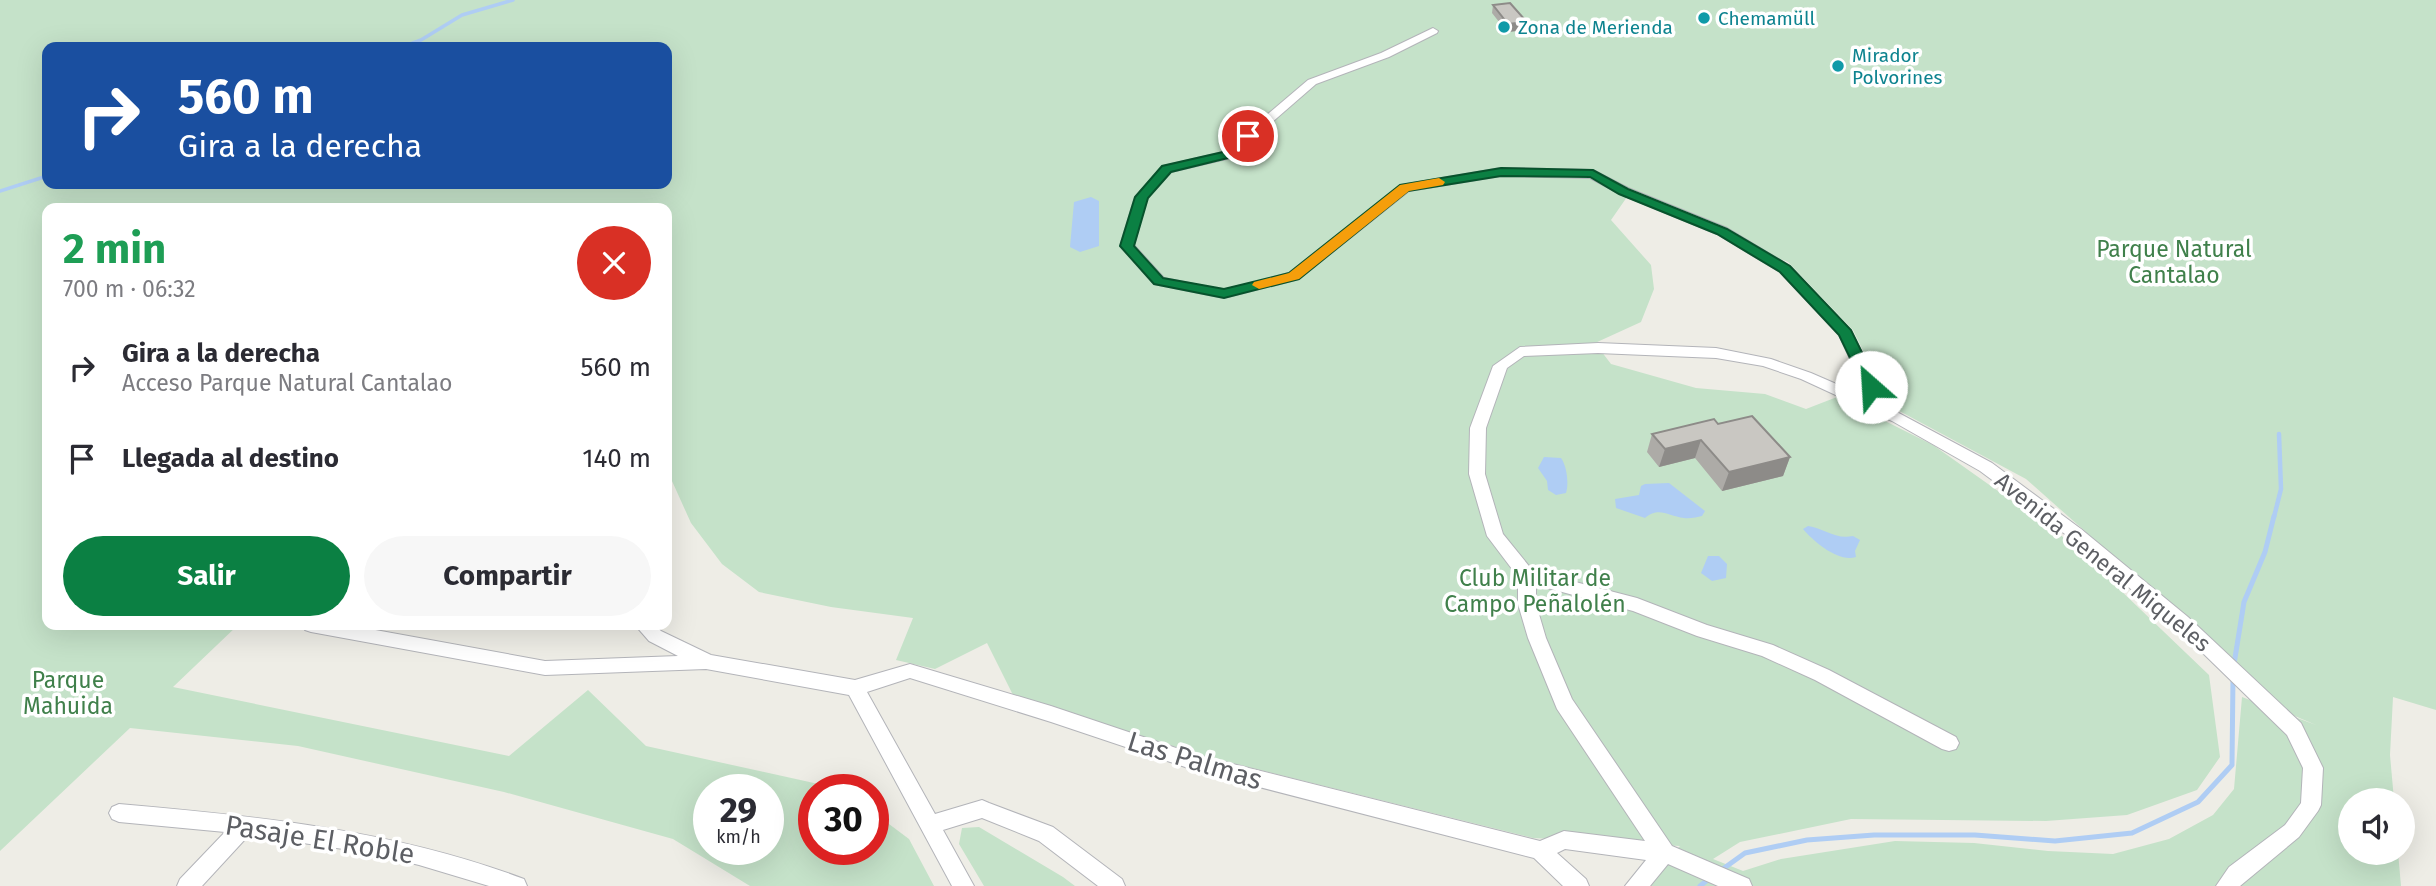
<!DOCTYPE html>
<html lang="es">
<head>
<meta charset="utf-8">
<style>
  :root { --surface:#fff; --page:#f7f7f7; --text:#2b2b33; --muted:#7c7c81; --accent:#0b8043 }
  body { margin:0; font-family:"Fira Sans",sans-serif; background:var(--page); color:var(--text); height:100vh; display:flex; flex-direction:column; font-size:26px; white-space:nowrap }
  * { box-sizing:border-box; margin:0 }
  p { font-size:23px; color:var(--muted) }
  .icon { flex:none; width:38px; height:38px; fill:none; stroke:currentColor; stroke-width:2; stroke-linecap:round; stroke-linejoin:round }
  .map { position:relative; flex:1; overflow:hidden }
  .details { position:absolute; left:42px; top:203px; width:630px; height:427px; display:flex; flex-direction:column; background:var(--surface); border-radius:14px; box-shadow:0 7px 28px #0002 }
  .details>* { flex:none }
  .guide { position:absolute; left:42px; top:42px; width:630px; height:147px; border-radius:14px; box-shadow:0 7px 28px #0002; background:#1a4fa0; color:#fff; overflow:hidden }
  .tools { position:absolute; left:2338px; top:788px; display:grid; gap:14px }
  .tools a { display:grid; place-items:center; width:77px; height:77px; border-radius:50%; background:var(--surface); box-shadow:0 7px 28px #0002; font-size:35px }
  .speed { position:absolute; left:693px; top:774px; display:flex; gap:14px; font-size:35px; font-weight:700; text-align:center }
  .speed>* { display:grid; place-content:center; width:91px; height:91px; border-radius:50%; background:var(--surface); box-shadow:0 7px 28px #0002; line-height:1 }
  .speed small { font-size:18px; font-weight:400 }
  .speed .limit { border:10px solid #d22; background:#fff; color:#111 }
  .pin { position:absolute; display:grid; place-items:center; width:60px; height:60px; color:#fff; margin:-30px; border:4px solid #fff; border-radius:50%; box-shadow:0 2px 7px #0007 }
  .me { position:absolute; width:77px; margin:-38px; rotate:334deg; stroke-linejoin:round; filter:drop-shadow(0 0 5px #0008) }
  .turn { display:flex; align-items:center; gap:24px; height:147px; padding:0 21px; font-size:32px }
  .turn .icon { width:91px; height:91px; stroke-width:2.5 }
  .turn b { display:block; font-size:49px; line-height:60px }
  .round { display:grid; place-items:center; flex:none; width:74px; height:74px; border-radius:37px; background:var(--page) }
  .overview { display:flex; align-items:center; justify-content:space-between; height:119px; padding:0 21px }
  h1 { font-size:42px; font-weight:700; line-height:52px; color:#1e9e55 }
  .button { display:flex; gap:14px; margin-top:auto; padding:14px 21px }
  .button a { flex:1; height:80px; border-radius:42px; background:var(--accent); color:#fff; font-size:28px; font-weight:700; line-height:80px; text-align:center }
  .button a+a { background:var(--page); color:var(--text) }
  ul { padding:0; list-style:none }
  li { display:flex; align-items:center; gap:21px; height:91px; padding:0 21px }
  li div { flex:1 }
  li b { display:block; font-size:26px }
  li em { font-style:normal }
  .map>svg:first-child { display:block }
  .green { fill:#c5e2c9; fill-rule:evenodd }
  .water { fill:#afcdf4 }
  .lines { fill:none; stroke-linecap:round; stroke-linejoin:round }
  .stream-far2 { stroke:#afcdf4; stroke-width:3.5 }
  .stream-far1 { stroke:#afcdf4; stroke-width:4.5 }
  .stream { stroke:#afcdf4; stroke-width:5 }
  .minor-casing { stroke:#b3b4b9; stroke-width:2 }
  .minor { fill:#fff; fill-rule:evenodd }
  .wall { fill:#adaba7 }
  .shaded-wall { fill:#8d8b88 }
  .building { fill:#c9c7c2; stroke:#8d8b88; stroke-width:2 }
  .route { fill:#0b8043; stroke:#07532c; stroke-width:2 }
  .slow { fill:#f59e0b }
  .culture-dot { fill:#0f9aa8; stroke:#fff; stroke-width:2.5 }
  .labels { text-anchor:middle; stroke-width:7; stroke-linejoin:round; paint-order:stroke }
  .far-culture-label { font-size:19px; fill:#0d838f; stroke:#fff; text-anchor:start }
  .park-label { font-size:23px; fill:#40804b; stroke:#fff }
  .street-label { font-size:23px; fill:#5d5f64; stroke:#fff }
  .near-street-label { font-size:28px; fill:#5d5f64; stroke:#fff }
</style>
</head>
<body>
<div class="map">
<svg width="2436" height="886" viewBox="0 0 2436 886">
  <rect width="100%" height="100%" fill="#eeede6"/>
  <path class="green" d="M 0,0 L 2436,0 L 2436,710 L 2393,697 L 2390,755 L 2394,800 L 2350,800 L 2350,852 L 2398,852 L 2401,886 L 1641,886 L 1680,846 L 1533,838 L 1204,756 L 1013,695 L 987,643 L 935,669 L 896,660 L 913,618 L 831,607 L 759,592 L 722,564 L 691,523 L 667,470 L 667,208 L 47,208 L 47,625 L 238,625 L 173,687 L 509,756 L 588,690 L 646,746 L 841,789 L 814,789 L 814,849 L 873,849 L 873,812 L 909,839 L 934,886 L 750,886 L 673,839 L 504,792 L 298,746 L 130,728 L 0,851 ZM 47,47 L 667,47 L 667,184 L 47,184 ZM 1627,197 L 1788,262 L 1853,330 L 1890,406 L 2026,479 L 2208,640 L 2283,711 L 2316,725 L 2242,697 L 2234,789 L 2213,815 L 2169,839 L 2113,854 L 2048,851 L 1974,843 L 1895,841 L 1781,859 L 1743,871 L 1713,859 L 1740,842 L 1851,819 L 2046,821 L 2127,815 L 2197,790 L 2220,757 L 2209,675 L 2070,542 L 1933,445 L 1837,397 L 1806,409 L 1765,394 L 1696,388 L 1611,364 L 1595,343 L 1641,322 L 1654,289 L 1651,265 L 1611,220 ZM 709,789 L 768,789 L 768,849 L 709,849 Z
    M 979,827 L 1063,877 L 1075,886 L 984,886 L 959,844 L 962,828 Z"/>
  <path class="water" d="M 1091,197 L 1099,201 L 1099,246 L 1080,252 L 1070,247 L 1074,202 Z
    M 1544,457 L 1561,458 C 1567,466 1569,484 1566,493 L 1556,495 L 1548,490 L 1547,481 L 1538,468 Z
    M 1669,483 L 1705,511 L 1702,516 C 1697,517 1690,519 1684,518 C 1668,516 1659,506 1645,518 L 1616,508 L 1615,499 L 1639,495 L 1641,486 L 1645,484 Z
    M 1808,526 C 1824,528 1835,540 1853,536 L 1860,540 L 1855,551 L 1856,557 C 1839,563 1814,542 1803,529 Z
    M 1708,556 L 1719,556 L 1727,564 L 1726,578 L 1712,581 L 1701,573 Z"/>
  <g class="lines">
    <path class="stream-far2" d="M 402,47 L 421,40 L 462,15 L 513,0
      M 0,191 L 47,176"/>
    <path class="stream-far1" d="M 2274,517 L 2281,489 L 2279,434"/>
    <path class="stream" d="M 2234,664 L 2244,602 L 2265,552 L 2274,516
      M 1720,871 L 1745,853 L 1807,840 L 1874,835 L 1975,835 L 2055,841 L 2132,833 L 2198,802 L 2232,765 L 2233,677
      M 1700,886 L 1710,878"/>
    <defs>
      <path id="minor" d="M 1433,28 L 1438,31 L 1437,33 L 1389,57 L 1316,84 L 1231,158 L 1171,172 L 1147,198 L 1134,245 L 1164,278 L 1224,290 L 1289,273 L 1401,185 L 1501,168 L 1593,170 L 1628,188 L 1727,228 L 1790,266 L 1852,333 L 1879,387 L 1880,403 L 1992,463 L 2081,529 L 2188,617 L 2301,723 L 2323,768 L 2321,805 L 2318,811 L 2299,837 L 2240,886 L 2216,886 L 2229,867 L 2285,825 L 2301,803 L 2303,768 L 2287,735 L 2176,627 L 2069,537 L 1980,471 L 1892,421 L 1801,379 L 1763,366 L 1716,358 L 1598,353 L 1524,356 L 1507,368 L 1486,428 L 1485,474 L 1503,534 L 1533,571 L 1637,598 L 1707,625 L 1773,645 L 1829,670 L 1956,737 L 1959,743 L 1956,749 L 1949,751 L 1942,749 L 1815,680 L 1762,656 L 1697,636 L 1633,611 L 1536,585 L 1536,604 L 1546,638 L 1572,699 L 1672,846 L 1749,879 L 1752,886 L 1718,886 L 1668,864 L 1650,886 L 1625,886 L 1646,860 L 1565,849 L 1557,853 L 1586,879 L 1589,886 L 1563,886 L 1534,858 L 1197,771 L 1051,722 L 910,678 L 867,692 L 935,814 L 982,800 L 989,803 L 1053,827 L 1122,879 L 1125,886 L 1098,886 L 1039,841 L 982,818 L 943,830 L 974,886 L 952,886 L 849,695 L 706,669 L 545,675 L 311,632 L 305,630 L 302,625 L 348,625 L 545,661 L 678,656 L 649,641 L 635,625 L 655,625 L 661,631 L 711,655 L 855,680 L 910,664 L 1051,706 L 1197,755 L 1540,841 L 1564,831 L 1645,841 L 1557,709 L 1528,638 L 1518,604 L 1518,577 L 1487,536 L 1469,474 L 1470,428 L 1493,366 L 1520,347 L 1598,343 L 1716,348 L 1771,359 L 1811,373 L 1864,396 L 1863,387 L 1839,335 L 1780,272 L 1717,234 L 1620,194 L 1590,178 L 1501,176 L 1409,191 L 1299,279 L 1224,298 L 1154,284 L 1120,246 L 1135,197 L 1163,166 L 1223,152 L 1308,80 L 1381,53 Z
        M 119,804 C 257,816 394,830 524,879 L 527,886 L 489,886 L 419,865 L 370,853 L 249,835 L 202,886 L 177,886 L 180,879 L 225,832 L 119,822 L 112,819 L 109,813 L 112,807 Z"/>
    </defs>
    <use href="#minor" class="minor-casing"/>
    <use href="#minor" class="minor"/>
  </g>
  <path class="wall" d="M 1493,5 L 1526,30 L 1507,32 L 1492,13 Z
    M 1718,424 L 1790,457 L 1783,476 L 1722,491 L 1695,458 L 1659,467 L 1647,452 L 1652,434 Z"/>
  <path class="shaded-wall" d="M 1527,22 L 1526,30 L 1507,32 L 1508,24 Z
    M 1701,440 L 1695,458 L 1659,467 L 1665,449 Z
    M 1790,457 L 1783,476 L 1722,491 L 1729,472 Z"/>
  <path class="building" d="M 1510,3 L 1527,22 L 1508,24 L 1493,5 Z
    M 1752,416 L 1790,457 L 1729,472 L 1701,440 L 1665,449 L 1652,434 L 1714,419 L 1718,424 Z"/>
  <path class="route" d="M 1248,133 L 1254,136 L 1232,157 L 1171,172 L 1148,198 L 1134,246 L 1163,278 L 1224,289 L 1289,273 L 1400,185 L 1501,168 L 1593,170 L 1628,189 L 1727,229 L 1790,266 L 1851,330 L 1879,387 L 1871,392 L 1866,391 L 1839,335 L 1780,272 L 1717,234 L 1619,194 L 1590,177 L 1501,176 L 1408,191 L 1299,279 L 1224,298 L 1154,284 L 1120,246 L 1135,197 L 1162,166 L 1223,152 Z"/>
  <path class="slow" d="M 1439,178 L 1445,182 L 1443,185 L 1409,191 L 1299,279 L 1259,289 L 1252,285 L 1254,282 L 1289,273 L 1400,185 Z"/>
  <g class="culture-dot">
    <circle cx="1704" cy="18" r="7"/>
    <circle cx="1504" cy="27" r="7"/>
    <circle cx="1838" cy="66" r="7"/>
  </g>
  <g class="labels">
    <g class="far-culture-label">
      <text x="1718" y="25">Chemamüll</text>
      <text x="1518" y="34">Zona de Merienda</text>
      <text x="1852" y="62">Mirador<tspan x="1852" dy="22">Polvorines</tspan></text>
    </g>
    <g class="park-label">
      <text x="2174" y="257">Parque Natural<tspan x="2174" dy="26">Cantalao</tspan></text>
      <text x="1535" y="586">Club Militar de<tspan x="1535" dy="26">Campo Peñalolén</tspan></text>
      <text x="68" y="688">Parque<tspan x="68" dy="26">Mahuida</tspan></text>
    </g>
    <g class="street-label">
      <text transform="translate(2103 562) rotate(39)" y="8">Avenida General Miqueles</text>
    </g>
    <g class="near-street-label">
      <text transform="translate(1195 760) rotate(17)" y="10">Las Palmas</text>
      <text transform="translate(320 839) rotate(9)" y="10">Pasaje El Roble</text>
    </g>
  </g>
</svg>
<div class="tools">
<a><svg class="icon" aria-label="sound" viewBox="0 0 24 24"><path d="M4 9h4l5-4v14l-5-4H4zM17 9q2 3 0 6"/></svg></a>
</div>
<div class="speed"><div>29<small>km/h</small></div><div class="limit">30</div></div>
<div class="pin" style="left:1248px;top:136px;background:#d93025"><svg class="icon" aria-label="arrive" viewBox="0 0 24 24"><path d="M6 21V4h12l-3 4 3 4H6"/></svg></div>
<svg class="me" style="left:1871px;top:387px" viewBox="-20 -20 40 40"><circle r="19" fill="#fff"/><path d="M0-13L10 11 0 6-10 11z" fill="#0b8043"/></svg>
<div class="guide">
<div class="turn"><svg class="icon" aria-label="right" viewBox="0 0 24 24"><path d="M7 20v-9h11M14 6l5 5-5 5"/></svg><div><b>560 m</b>Gira a la derecha</div></div>
</div>
<section class="details">
<div class="overview"><div><h1>2 min</h1><p>700 m · 06:32</p></div><a class="round" style="background:#d93025;color:#fff"><svg class="icon" aria-label="close" viewBox="0 0 24 24"><path d="M6 6l12 12M18 6L6 18"/></svg></a></div>
<ul>
<li><svg class="icon" aria-label="right" viewBox="0 0 24 24"><path d="M7 20v-9h11M14 6l5 5-5 5"/></svg><div><b>Gira a la derecha</b><p>Acceso Parque Natural Cantalao</p></div><em>560 m</em></li>
<li><svg class="icon" aria-label="arrive" viewBox="0 0 24 24"><path d="M6 21V4h12l-3 4 3 4H6"/></svg><div><b>Llegada al destino</b></div><em>140 m</em></li>
</ul>
<div class="button"><a>Salir</a><a>Compartir</a></div>
</section>
</div>
</body>
</html>
